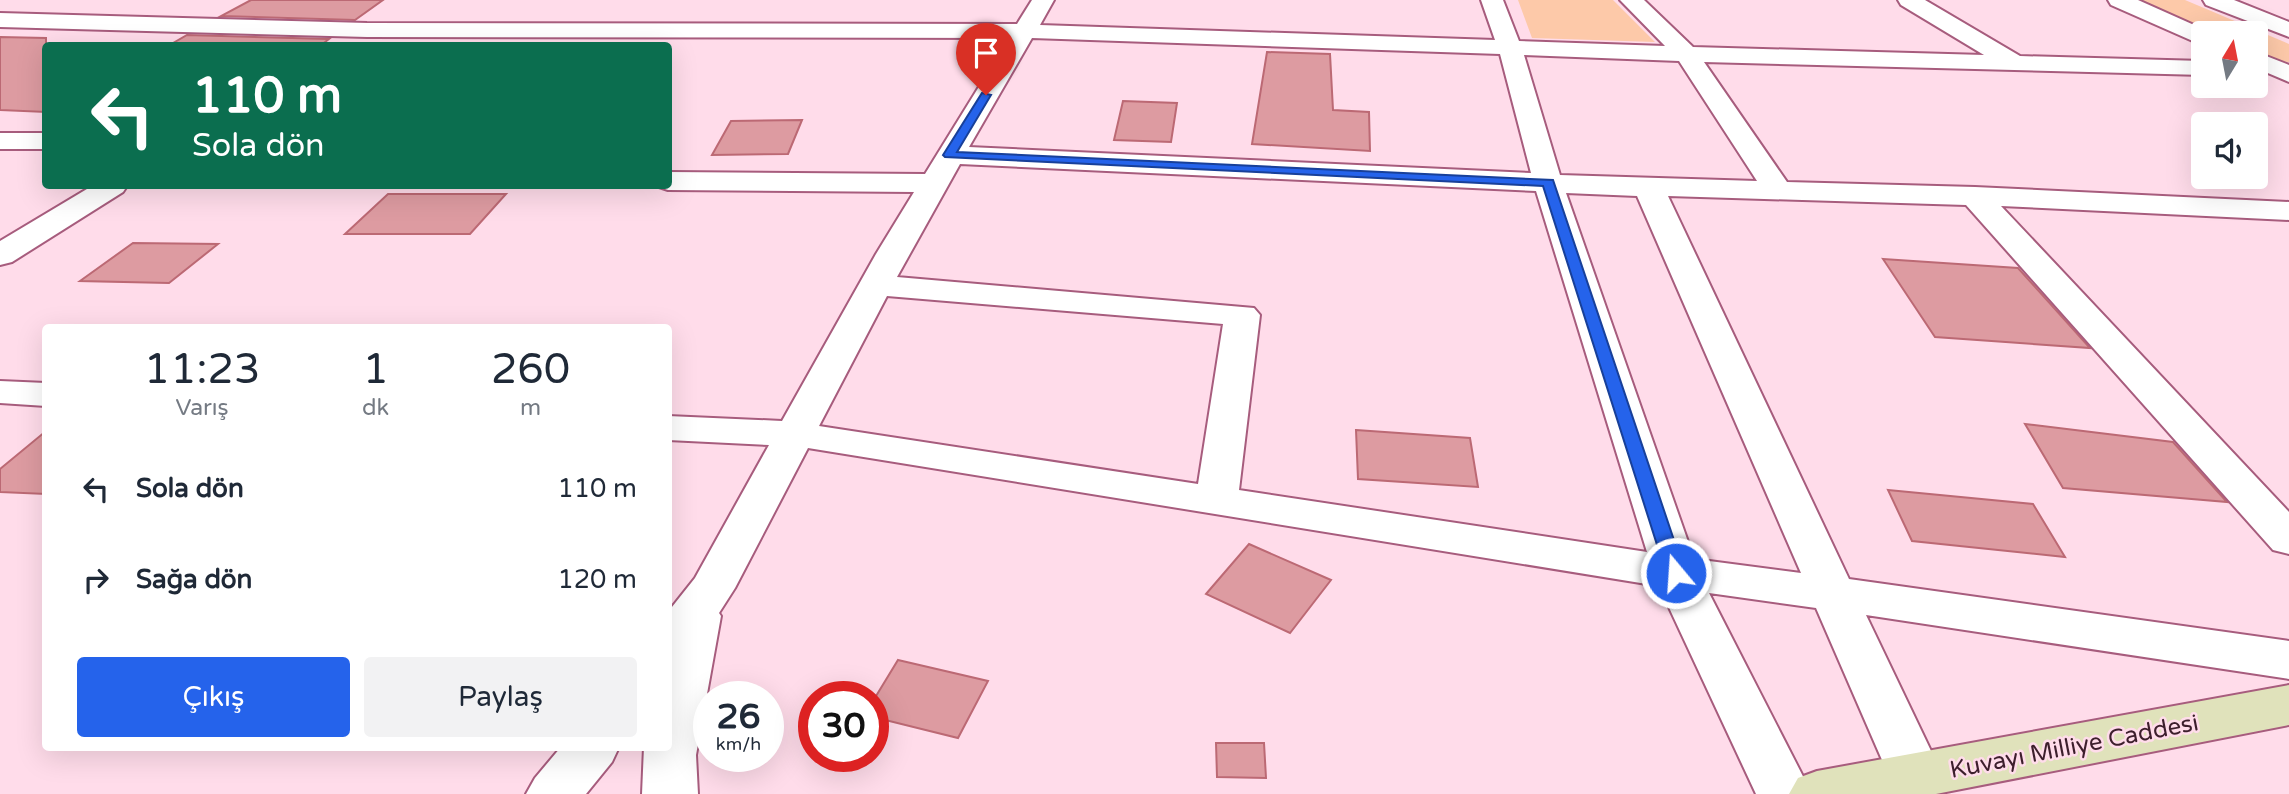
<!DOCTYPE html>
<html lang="tr">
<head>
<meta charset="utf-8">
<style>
  :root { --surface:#fff; --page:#f2f2f3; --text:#1f2937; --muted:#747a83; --accent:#2563eb }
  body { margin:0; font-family:"Varela Round",sans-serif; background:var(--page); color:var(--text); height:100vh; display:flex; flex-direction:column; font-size:26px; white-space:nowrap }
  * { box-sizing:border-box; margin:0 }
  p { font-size:23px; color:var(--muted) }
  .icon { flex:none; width:38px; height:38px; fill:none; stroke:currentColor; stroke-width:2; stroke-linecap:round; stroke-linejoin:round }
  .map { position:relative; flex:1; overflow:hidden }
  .sheet { position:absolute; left:42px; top:324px; width:630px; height:427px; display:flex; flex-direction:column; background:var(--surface); border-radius:7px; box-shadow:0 7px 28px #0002 }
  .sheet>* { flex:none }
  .guide { position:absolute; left:42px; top:42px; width:630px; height:147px; border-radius:7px; box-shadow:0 7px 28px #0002; background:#0b6e4f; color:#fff; overflow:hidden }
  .needle { width:46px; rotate:10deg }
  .controls { position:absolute; left:2191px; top:21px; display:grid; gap:14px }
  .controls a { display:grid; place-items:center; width:77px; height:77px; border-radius:7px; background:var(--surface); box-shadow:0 7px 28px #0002; font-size:35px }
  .speed { position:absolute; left:693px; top:681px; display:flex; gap:14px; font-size:35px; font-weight:700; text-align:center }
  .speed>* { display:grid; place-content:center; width:91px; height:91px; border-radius:50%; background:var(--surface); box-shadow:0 7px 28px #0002; line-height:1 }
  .speed small { font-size:18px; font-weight:400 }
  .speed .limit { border:10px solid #d22; background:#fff; color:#111 }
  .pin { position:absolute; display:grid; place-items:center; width:60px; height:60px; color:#fff; margin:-72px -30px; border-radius:50% 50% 50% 0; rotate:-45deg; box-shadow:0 0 7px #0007 }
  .pin .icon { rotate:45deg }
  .me { position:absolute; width:77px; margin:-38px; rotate:342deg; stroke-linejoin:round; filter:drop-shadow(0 0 5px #0008) }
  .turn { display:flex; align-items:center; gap:24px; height:147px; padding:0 35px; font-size:32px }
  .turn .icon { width:91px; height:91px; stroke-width:2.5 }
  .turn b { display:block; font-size:49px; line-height:60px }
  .eta { display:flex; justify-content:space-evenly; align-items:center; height:119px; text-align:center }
  .eta b { font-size:42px; font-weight:600; line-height:49px }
  .button { display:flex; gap:14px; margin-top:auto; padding:14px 35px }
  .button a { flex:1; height:80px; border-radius:7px; background:var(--accent); color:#fff; font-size:28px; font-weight:600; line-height:80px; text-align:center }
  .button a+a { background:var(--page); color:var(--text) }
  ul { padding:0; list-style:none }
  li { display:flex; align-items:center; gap:21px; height:91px; padding:0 35px }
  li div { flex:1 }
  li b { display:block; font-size:26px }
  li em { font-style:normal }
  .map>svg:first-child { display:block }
  .green { fill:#fdc9a9 }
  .building { fill:#dd9ba1; stroke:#bc6974; stroke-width:2 }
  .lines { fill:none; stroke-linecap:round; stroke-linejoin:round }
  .street-casing { stroke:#a75c7d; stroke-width:4 }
  .secondary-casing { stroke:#a75c7d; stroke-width:4 }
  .street { fill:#fff; fill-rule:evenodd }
  .secondary { fill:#e0e2bb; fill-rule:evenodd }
  .route { fill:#2563eb; stroke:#184099; stroke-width:2 }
  .labels { text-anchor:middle; stroke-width:5; stroke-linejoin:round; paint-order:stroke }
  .near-street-label { font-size:24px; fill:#3d1e2c; stroke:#ffdcea }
</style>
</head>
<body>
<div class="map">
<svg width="2289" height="794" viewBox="0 0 2289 794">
  <rect width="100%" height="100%" fill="#ffdcea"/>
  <path class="green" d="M 1518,0 L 1613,0 L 1655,42 L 1532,38 Z
    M 2129,0 L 2185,0 L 2289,44 L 2289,62 L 2269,60 L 2256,54 L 2256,33 L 2207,33 Z"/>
  <path class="building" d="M 251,0 L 383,0 L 355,20 L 221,16 Z
    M 187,35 L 329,39 L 320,46 L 168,46 Z
    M 0,37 L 46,38 L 46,112 L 0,110 Z
    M 1267,52 L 1330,54 L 1333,110 L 1369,112 L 1370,151 L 1252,144 Z
    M 1123,101 L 1177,103 L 1171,142 L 1114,140 Z
    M 802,120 L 788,154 L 712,155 L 731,121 Z
    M 388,194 L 506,194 L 470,234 L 345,234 Z
    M 133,243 L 218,244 L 169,283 L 80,281 Z
    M 1883,259 L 2018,268 L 2090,348 L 1935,337 Z
    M 2025,424 L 2173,442 L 2227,502 L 2063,488 Z
    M 1356,430 L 1470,438 L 1478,487 L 1358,479 Z
    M 46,431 L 46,494 L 0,492 L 0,469 Z
    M 1888,490 L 2033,504 L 2065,557 L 1912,541 Z
    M 1249,544 L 1331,580 L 1290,633 L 1206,594 Z
    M 898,660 L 988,681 L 958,738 L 873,717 L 873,701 Z
    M 1216,743 L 1264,743 L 1266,778 L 1217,777 Z"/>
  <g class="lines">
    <defs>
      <path id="street" d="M 1032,0 L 1054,0 L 1040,25 L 1495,40 L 1481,0 L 1503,0 L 1519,41 L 1665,46 L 1620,0 L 1644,0 L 1693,47 L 1984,55 L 1901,5 L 1898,0 L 1925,0 L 2020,56 L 2203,61 L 2203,75 L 1704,62 L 1787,182 L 1975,187 L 2289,202 L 2289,220 L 2001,206 L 2289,512 L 2289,554 L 2273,550 L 1966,205 L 1668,196 L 1849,579 L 2289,641 L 2289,679 L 1866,615 L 1943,776 L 1935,792 L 1897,792 L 1889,776 L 1816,608 L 1709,593 L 1812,794 L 1756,794 L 1659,586 L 808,448 L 735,588 L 719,613 L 721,616 L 696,755 L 698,794 L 642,794 L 644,747 L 668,747 L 668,612 L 695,578 L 769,445 L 668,440 L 668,416 L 782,421 L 876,254 L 914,192 L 668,190 L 656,186 L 668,186 L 668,172 L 925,174 L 1009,38 L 367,37 L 0,27 L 0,13 L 367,23 L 1017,24 ZM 1032,38 L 1500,54 L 1531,173 L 969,147 ZM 1524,55 L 1679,61 L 1757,181 L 1560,175 ZM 960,164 L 1536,191 L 1647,552 L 1239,490 L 1260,315 L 1254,308 L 897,277 ZM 1566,193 L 1637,196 L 1801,573 L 1694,559 ZM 887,296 L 1223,324 L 1198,484 L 819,426 Z
        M 2108,0 L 2138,0 L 2212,33 L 2203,33 L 2203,44 L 2195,42 L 2111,5 Z
        M 2203,0 L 2234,0 L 2289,22 L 2289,37 L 2206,5 Z
        M 2256,52 L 2289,65 L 2289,82 L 2256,68 Z
        M 0,133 L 46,133 L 46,149 L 0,149 Z
        M 92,186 L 127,186 L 123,192 L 12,262 L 0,265 L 0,241 Z
        M 0,381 L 46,383 L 46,406 L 0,403 Z
        M 561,747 L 619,747 L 612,762 L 586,794 L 526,794 L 535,778 Z"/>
      <path id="secondary" d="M 2289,685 L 2289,725 L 1936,794 L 1789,794 L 1798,778 L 1817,771 Z"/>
    </defs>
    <use href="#street" class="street-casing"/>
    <use href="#secondary" class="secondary-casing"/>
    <use href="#street" class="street"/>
    <use href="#secondary" class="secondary"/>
  </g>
  <path class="route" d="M 982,93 L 991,95 L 957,152 L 1553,180 L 1685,573 L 1682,578 L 1669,578 L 1666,573 L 1543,186 L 945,157 L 943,155 Z"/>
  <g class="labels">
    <g class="near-street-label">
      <text transform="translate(2074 746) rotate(-11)" y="8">Kuvayı Milliye Caddesi</text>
    </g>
  </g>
</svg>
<div class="controls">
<a><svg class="needle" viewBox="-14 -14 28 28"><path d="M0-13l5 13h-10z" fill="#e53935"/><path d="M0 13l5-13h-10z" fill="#747a83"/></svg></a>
<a><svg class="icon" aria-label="sound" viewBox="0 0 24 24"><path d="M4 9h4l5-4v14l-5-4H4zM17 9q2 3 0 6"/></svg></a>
</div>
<div class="speed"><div>26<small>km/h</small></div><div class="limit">30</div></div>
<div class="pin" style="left:986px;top:95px;background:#d93025"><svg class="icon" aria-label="arrive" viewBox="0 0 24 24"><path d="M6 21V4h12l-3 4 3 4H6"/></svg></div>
<svg class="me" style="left:1676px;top:573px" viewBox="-20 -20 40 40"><circle r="17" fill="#2563eb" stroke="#fff" stroke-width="3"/><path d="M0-11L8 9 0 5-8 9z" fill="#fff"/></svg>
<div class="guide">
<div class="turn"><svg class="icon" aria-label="left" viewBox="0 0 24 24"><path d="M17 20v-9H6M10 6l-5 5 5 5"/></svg><div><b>110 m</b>Sola dön</div></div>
</div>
<section class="sheet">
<div class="eta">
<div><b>11:23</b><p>Varış</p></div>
<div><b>1</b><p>dk</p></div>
<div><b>260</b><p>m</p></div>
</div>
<ul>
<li><svg class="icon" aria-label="left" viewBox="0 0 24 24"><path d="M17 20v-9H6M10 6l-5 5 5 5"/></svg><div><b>Sola dön</b></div><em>110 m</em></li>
<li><svg class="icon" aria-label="right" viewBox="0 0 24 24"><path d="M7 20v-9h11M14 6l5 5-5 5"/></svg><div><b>Sağa dön</b></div><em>120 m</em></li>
</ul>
<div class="button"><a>Çıkış</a><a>Paylaş</a></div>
</section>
</div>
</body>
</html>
